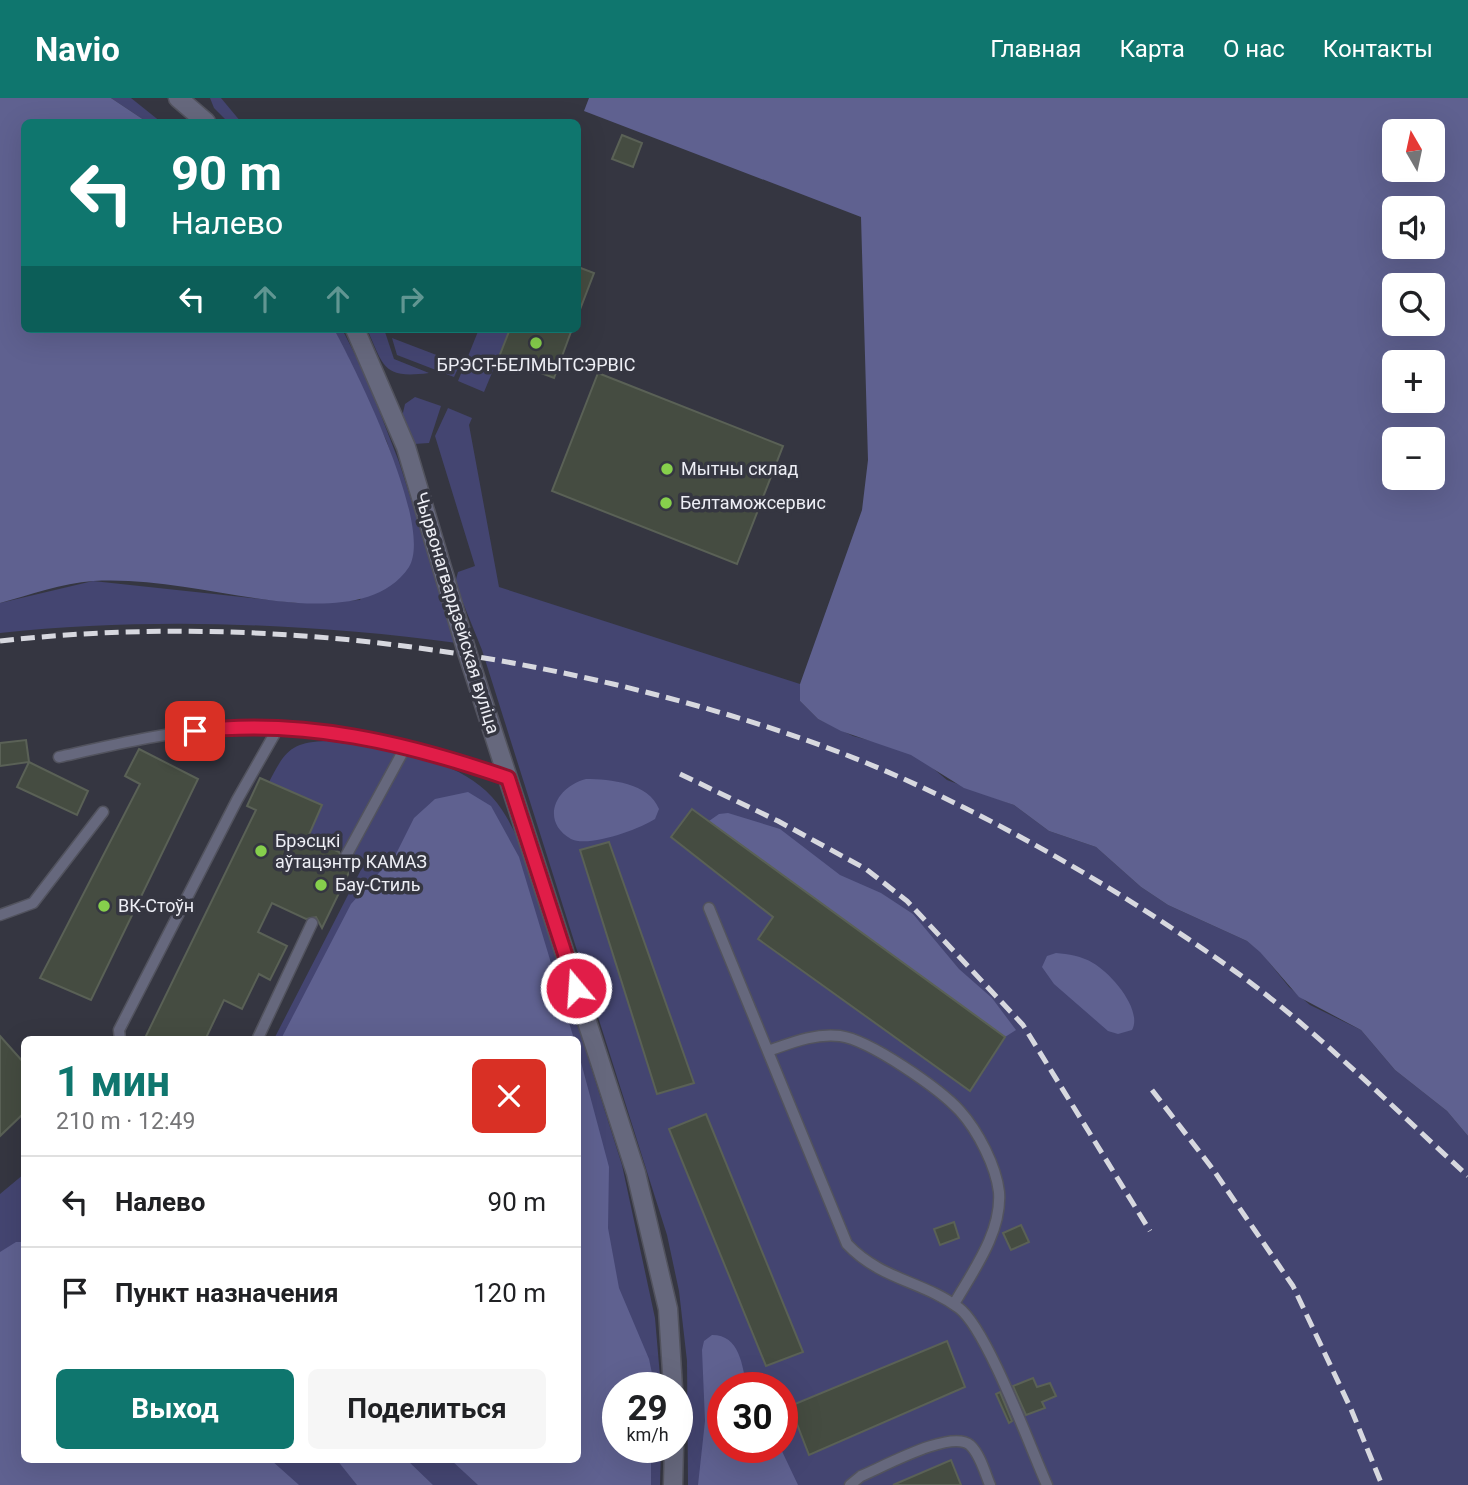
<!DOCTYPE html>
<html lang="ru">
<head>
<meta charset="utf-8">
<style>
  :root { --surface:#fff; --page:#f6f6f6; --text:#202124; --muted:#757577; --line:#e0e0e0; --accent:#0f766e }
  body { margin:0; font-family:Roboto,sans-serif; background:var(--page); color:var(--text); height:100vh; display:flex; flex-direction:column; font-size:26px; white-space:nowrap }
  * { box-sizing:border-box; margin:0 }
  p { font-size:23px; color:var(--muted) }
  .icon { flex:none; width:38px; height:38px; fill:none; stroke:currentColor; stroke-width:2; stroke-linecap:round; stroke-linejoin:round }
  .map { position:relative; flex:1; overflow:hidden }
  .drawer { position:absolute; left:21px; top:938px; width:560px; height:427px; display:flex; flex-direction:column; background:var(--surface); border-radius:10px; box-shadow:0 7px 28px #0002 }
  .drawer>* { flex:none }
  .banner { position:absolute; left:21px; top:21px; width:560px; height:214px; border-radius:10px; box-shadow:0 7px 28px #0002; background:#0f766e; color:#fff; overflow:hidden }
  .needle { width:46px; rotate:351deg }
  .controls { position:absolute; left:1382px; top:21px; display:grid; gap:14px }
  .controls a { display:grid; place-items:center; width:63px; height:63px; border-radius:10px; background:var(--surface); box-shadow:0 7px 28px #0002; font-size:35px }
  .speed { position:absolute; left:602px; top:1274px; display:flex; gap:14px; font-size:35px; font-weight:700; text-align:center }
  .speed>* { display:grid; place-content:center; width:91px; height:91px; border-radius:50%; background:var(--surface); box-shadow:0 7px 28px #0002; line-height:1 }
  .speed small { font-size:18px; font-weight:400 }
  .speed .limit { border:10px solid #d22; background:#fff; color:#111 }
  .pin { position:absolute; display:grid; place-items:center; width:60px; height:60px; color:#fff; margin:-30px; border-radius:14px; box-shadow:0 4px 10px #0006 }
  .me { position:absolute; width:77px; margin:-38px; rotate:342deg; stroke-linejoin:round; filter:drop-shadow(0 0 5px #0008) }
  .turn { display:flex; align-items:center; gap:24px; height:147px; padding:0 35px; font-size:32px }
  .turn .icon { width:91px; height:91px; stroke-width:2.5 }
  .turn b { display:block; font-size:49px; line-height:60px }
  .lanes { display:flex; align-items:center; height:66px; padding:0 35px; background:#0003; justify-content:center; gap:35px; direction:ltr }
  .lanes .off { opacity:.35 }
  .round { display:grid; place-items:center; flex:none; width:74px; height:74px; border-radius:10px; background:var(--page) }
  .headline { display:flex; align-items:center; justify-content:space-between; height:119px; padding:0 35px }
  h1 { font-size:42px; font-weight:700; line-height:52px; color:var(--accent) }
  .button { display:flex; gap:14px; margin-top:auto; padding:14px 35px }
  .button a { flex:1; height:80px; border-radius:10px; background:var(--accent); color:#fff; font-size:28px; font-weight:700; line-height:80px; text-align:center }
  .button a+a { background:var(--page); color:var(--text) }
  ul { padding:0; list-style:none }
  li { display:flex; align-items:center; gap:21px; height:91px; padding:0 35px; border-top:2px solid var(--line) }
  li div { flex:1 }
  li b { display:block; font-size:26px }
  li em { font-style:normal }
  header { display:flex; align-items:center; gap:42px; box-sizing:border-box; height:98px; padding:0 35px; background:var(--accent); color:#fff }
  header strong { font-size:33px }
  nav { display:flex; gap:38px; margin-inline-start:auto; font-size:24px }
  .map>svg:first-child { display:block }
  .green { fill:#444571; fill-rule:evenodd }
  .forest { fill:#5f6190; fill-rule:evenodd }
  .building { fill:#454c41; stroke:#5a6156; stroke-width:2 }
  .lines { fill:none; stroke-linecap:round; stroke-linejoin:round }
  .service-casing { stroke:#52535e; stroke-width:13 }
  .minor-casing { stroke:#52535e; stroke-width:21 }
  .service { stroke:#66687d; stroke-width:10 }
  .minor { stroke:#66687d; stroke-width:18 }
  .rail { stroke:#d7d8df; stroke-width:5; stroke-dasharray:14 7; stroke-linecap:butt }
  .route-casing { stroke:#92132f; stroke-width:18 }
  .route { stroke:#e11d48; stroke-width:12 }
  .poi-dot { fill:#86cf4c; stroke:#353641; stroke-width:2.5 }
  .labels { text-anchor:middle; stroke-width:7; stroke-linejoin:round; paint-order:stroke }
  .poi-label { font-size:18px; fill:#edeef5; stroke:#353641; text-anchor:start }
  .street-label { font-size:18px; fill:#edeef5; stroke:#353641 }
</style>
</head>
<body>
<header>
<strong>Navio</strong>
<nav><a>Главная</a><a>Карта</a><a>О нас</a><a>Контакты</a></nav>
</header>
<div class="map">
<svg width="1468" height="1387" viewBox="0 0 1468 1387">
  <rect width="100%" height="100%" fill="#353641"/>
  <path class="green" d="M 111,0 L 131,0 L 161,24 L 147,24 Z
    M 210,0 L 221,0 L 241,24 L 228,24 L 214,10 Z
    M 334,231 L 342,231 L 365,276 L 399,364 L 457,545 C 306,525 152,519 0,535 L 0,505 L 93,483 L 298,505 L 360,502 L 408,410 L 387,344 Z
    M 367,231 L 384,231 L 394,261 L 429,275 C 383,281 384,269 367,231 Z
    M 479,231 L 509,234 L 484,294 L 458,283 Z
    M 392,240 L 460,266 L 454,279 L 397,257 Z
    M 415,299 L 441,308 L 429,345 L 414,346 L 402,319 L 405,306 Z
    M 448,310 L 472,320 L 469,327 L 499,489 L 800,586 L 800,603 L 818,621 L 853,638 L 898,650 L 923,662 L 947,682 L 1014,707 L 1049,733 L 1096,749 L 1141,789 L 1168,807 L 1247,843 L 1260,853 L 1289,889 L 1310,907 L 1361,932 L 1395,972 L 1447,1013 L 1468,1038 L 1468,1387 L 688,1387 L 687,1263 L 679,1193 L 667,1137 L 482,552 L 455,485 L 458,474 L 475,468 L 435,338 ZM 723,1290 L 782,1290 L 782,1349 L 723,1349 Z
    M 327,643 C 380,651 454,657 492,699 C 504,712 512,729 520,745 L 622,1067 L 655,1220 L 661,1290 L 618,1290 L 618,1349 L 661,1349 L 660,1387 L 0,1387 L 0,1096 L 24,1076 L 24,1362 L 578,1362 L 578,942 L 274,941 L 366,762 L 309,736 L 322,707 L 269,684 C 285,653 291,644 327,643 Z"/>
  <path class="forest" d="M 0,0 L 111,0 L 147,24 L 24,24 L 24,231 L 334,231 C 356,272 434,428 409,469 C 385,505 336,507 298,505 C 230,500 161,479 93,483 C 62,485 30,497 0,505 Z
    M 589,0 L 1468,0 L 1468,1038 L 1447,1013 L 1395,972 L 1361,932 L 1299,899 L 1260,854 L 1247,843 L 1168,807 L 1141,789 L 1096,749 L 1049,733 L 1014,707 L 964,690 L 911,657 L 841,633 L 818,621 L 800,603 L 800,586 L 862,412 L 868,362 L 861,119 L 584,13 ZM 1433,33 L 1433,72 L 1395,72 L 1395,33 ZM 1395,110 L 1433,110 L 1433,149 L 1395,149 ZM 1395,187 L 1433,187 L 1433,226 L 1395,226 ZM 1433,264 L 1433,303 L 1395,303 L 1395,264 ZM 1433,341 L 1433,380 L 1395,380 L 1395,341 Z
    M 586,681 C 610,681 649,685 659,711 L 655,721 C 640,731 588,750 571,741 C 540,723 555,689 586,681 Z
    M 468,694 L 491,708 L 519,759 L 574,941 L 281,941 L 351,806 L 396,756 L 414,720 L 435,701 Z
    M 728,715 L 780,731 L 840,777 L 881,795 L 913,816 L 959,871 L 992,900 L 1016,932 L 1005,939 L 709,723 L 719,716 Z
    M 1056,855 C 1068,856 1082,858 1093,865 C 1111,875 1143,912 1132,932 L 1118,936 L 1108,933 L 1054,886 L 1042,869 L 1047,858 Z
    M 578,953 L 609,1069 L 608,1130 L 619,1190 L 649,1261 L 655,1290 L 618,1290 L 618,1349 L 651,1349 L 651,1387 L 478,1387 L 451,1362 L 578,1362 Z
    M 16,1144 L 24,1144 L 24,1362 L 271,1362 L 299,1387 L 0,1387 L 0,1154 Z
    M 712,1237 C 740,1237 742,1267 747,1290 L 723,1290 L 723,1349 L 780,1349 L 798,1387 L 698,1387 L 705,1323 L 702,1252 L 704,1243 Z
    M 337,1362 L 407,1362 L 433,1387 L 357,1387 Z"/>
  <path class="building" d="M 622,37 L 642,45 L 633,69 L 612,61 Z
    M 578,169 L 594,175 L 579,214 L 578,214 Z
    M 510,231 L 572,231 L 554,280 L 499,259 Z
    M 598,275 L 783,348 L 737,466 L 552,393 Z
    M 26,642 L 29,664 L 0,668 L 0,645 Z
    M 139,651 L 198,681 L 91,902 L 40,880 L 140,686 L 125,678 Z
    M 29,664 L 88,693 L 77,717 L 17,689 Z
    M 260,680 L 322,707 L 308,739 L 339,754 L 343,765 L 355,762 L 322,830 L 316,819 L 306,821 L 272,805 L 258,834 L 287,848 L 270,882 L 259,876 L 242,911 L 224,902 L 205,942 L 144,942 L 256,712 L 247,708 Z
    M 692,711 L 1005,939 L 970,993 L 758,841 L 773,819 L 671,739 Z
    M 609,744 L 694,985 L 657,996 L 580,752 Z
    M 0,938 L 24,965 L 24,1015 L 0,1038 Z
    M 706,1016 L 803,1254 L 766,1268 L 669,1031 Z
    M 954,1124 L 959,1140 L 940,1147 L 934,1131 Z
    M 1021,1127 L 1029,1144 L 1011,1152 L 1003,1135 Z
    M 947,1243 L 965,1289 L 809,1357 L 790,1308 Z
    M 1033,1280 L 1037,1289 L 1050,1285 L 1056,1298 L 1042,1304 L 1045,1310 L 1026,1317 L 1013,1288 Z
    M 1000,1294 L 1012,1323 L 1009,1325 L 996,1296 Z
    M 951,1362 L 961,1387 L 893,1387 Z"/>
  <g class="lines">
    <defs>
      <path id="service" d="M 59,659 C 113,647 167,634 221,630 C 320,624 415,648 507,680
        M 346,758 L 406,648
        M 709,810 L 847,1146 C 881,1182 923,1183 959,1210 C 987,1231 1030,1349 1047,1387
        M 0,817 L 33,805 L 103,714
        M 120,942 L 119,932 L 237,702 L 278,630
        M 257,942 L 312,825
        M 768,953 C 791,945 814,935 840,938 C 870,942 940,991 960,1013 C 978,1033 996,1068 999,1094 C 1002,1134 973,1173 954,1206
        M 850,1387 L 861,1378 C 883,1369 951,1331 970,1347 C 980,1356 985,1375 990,1387"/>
      <path id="minor" d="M 178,0 L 206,24
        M 355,231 L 406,349 L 467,554 L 636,1075 L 668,1211 L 673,1290
        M 673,1387 L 674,1349"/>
    </defs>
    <use href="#service" class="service-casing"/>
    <use href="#minor" class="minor-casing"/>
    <use href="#service" class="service"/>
    <use href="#minor" class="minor"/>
    <path class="rail" d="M 0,543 C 206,520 412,539 613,586 C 713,610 813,640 906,682 C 1019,733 1128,798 1229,869 C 1315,930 1391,1008 1468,1078
      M 680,676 L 778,723 L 866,771 L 907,803 L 1023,927 L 1150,1133
      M 1152,992 L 1212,1070 L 1293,1188 L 1351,1311 L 1382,1387"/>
  </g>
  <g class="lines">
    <defs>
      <path id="route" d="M 195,633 C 303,620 407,645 508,680 L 576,890"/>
    </defs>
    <use href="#route" class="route-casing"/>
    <use href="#route" class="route"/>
  </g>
  <g class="poi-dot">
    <circle cx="536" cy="245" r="7"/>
    <circle cx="667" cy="371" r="7"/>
    <circle cx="666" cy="405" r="7"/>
    <circle cx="261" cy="753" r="7"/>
    <circle cx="321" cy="787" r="7"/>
    <circle cx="104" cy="808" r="7"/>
  </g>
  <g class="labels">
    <g class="poi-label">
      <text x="536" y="273" text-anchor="middle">БРЭСТ-БЕЛМЫТСЭРВІС</text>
      <text x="681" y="377">Мытны склад</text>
      <text x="680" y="411">Белтаможсервис</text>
      <text x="275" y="749">Брэсцкі<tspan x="275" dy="21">аўтацэнтр КАМАЗ</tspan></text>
      <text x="335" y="793">Бау-Стиль</text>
      <text x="118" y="814">ВК-Стоўн</text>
    </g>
    <g class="street-label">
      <text transform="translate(457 515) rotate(73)" y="6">Чырвонагвардзейская вуліца</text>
    </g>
  </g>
</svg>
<div class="controls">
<a><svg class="needle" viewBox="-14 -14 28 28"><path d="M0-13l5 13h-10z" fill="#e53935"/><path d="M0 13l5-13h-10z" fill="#757577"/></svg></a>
<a><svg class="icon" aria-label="sound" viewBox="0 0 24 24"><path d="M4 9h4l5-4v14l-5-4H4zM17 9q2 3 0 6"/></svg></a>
<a><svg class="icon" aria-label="search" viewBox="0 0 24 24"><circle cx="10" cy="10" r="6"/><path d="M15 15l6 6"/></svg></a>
<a>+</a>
<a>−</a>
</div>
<div class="speed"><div>29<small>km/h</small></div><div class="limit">30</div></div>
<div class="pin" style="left:195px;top:633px;background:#d93025"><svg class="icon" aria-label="arrive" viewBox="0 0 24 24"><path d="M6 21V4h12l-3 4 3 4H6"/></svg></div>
<svg class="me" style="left:576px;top:890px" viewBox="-20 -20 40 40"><circle r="17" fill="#e11d48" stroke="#fff" stroke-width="3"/><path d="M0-11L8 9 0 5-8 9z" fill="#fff"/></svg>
<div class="banner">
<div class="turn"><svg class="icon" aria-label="left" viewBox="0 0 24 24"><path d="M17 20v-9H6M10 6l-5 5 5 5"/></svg><div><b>90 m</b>Налево</div></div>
<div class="lanes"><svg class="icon" aria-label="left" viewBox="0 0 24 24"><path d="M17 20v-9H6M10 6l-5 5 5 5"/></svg><svg class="icon off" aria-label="ahead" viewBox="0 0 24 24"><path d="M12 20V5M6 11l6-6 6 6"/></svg><svg class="icon off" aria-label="ahead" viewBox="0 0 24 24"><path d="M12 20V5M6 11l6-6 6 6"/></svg><svg class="icon off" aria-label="right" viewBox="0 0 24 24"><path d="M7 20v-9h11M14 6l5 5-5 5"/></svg></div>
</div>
<section class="drawer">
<div class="headline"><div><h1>1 мин</h1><p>210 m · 12:49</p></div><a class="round" style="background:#d93025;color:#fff"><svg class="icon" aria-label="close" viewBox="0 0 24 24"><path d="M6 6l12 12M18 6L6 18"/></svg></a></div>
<ul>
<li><svg class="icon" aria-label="left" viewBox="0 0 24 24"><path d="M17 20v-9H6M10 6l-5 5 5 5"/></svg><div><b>Налево</b></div><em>90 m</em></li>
<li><svg class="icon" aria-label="arrive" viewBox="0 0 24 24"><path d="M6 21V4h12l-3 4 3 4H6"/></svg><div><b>Пункт назначения</b></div><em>120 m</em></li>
</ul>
<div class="button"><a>Выход</a><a>Поделиться</a></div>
</section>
</div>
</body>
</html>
